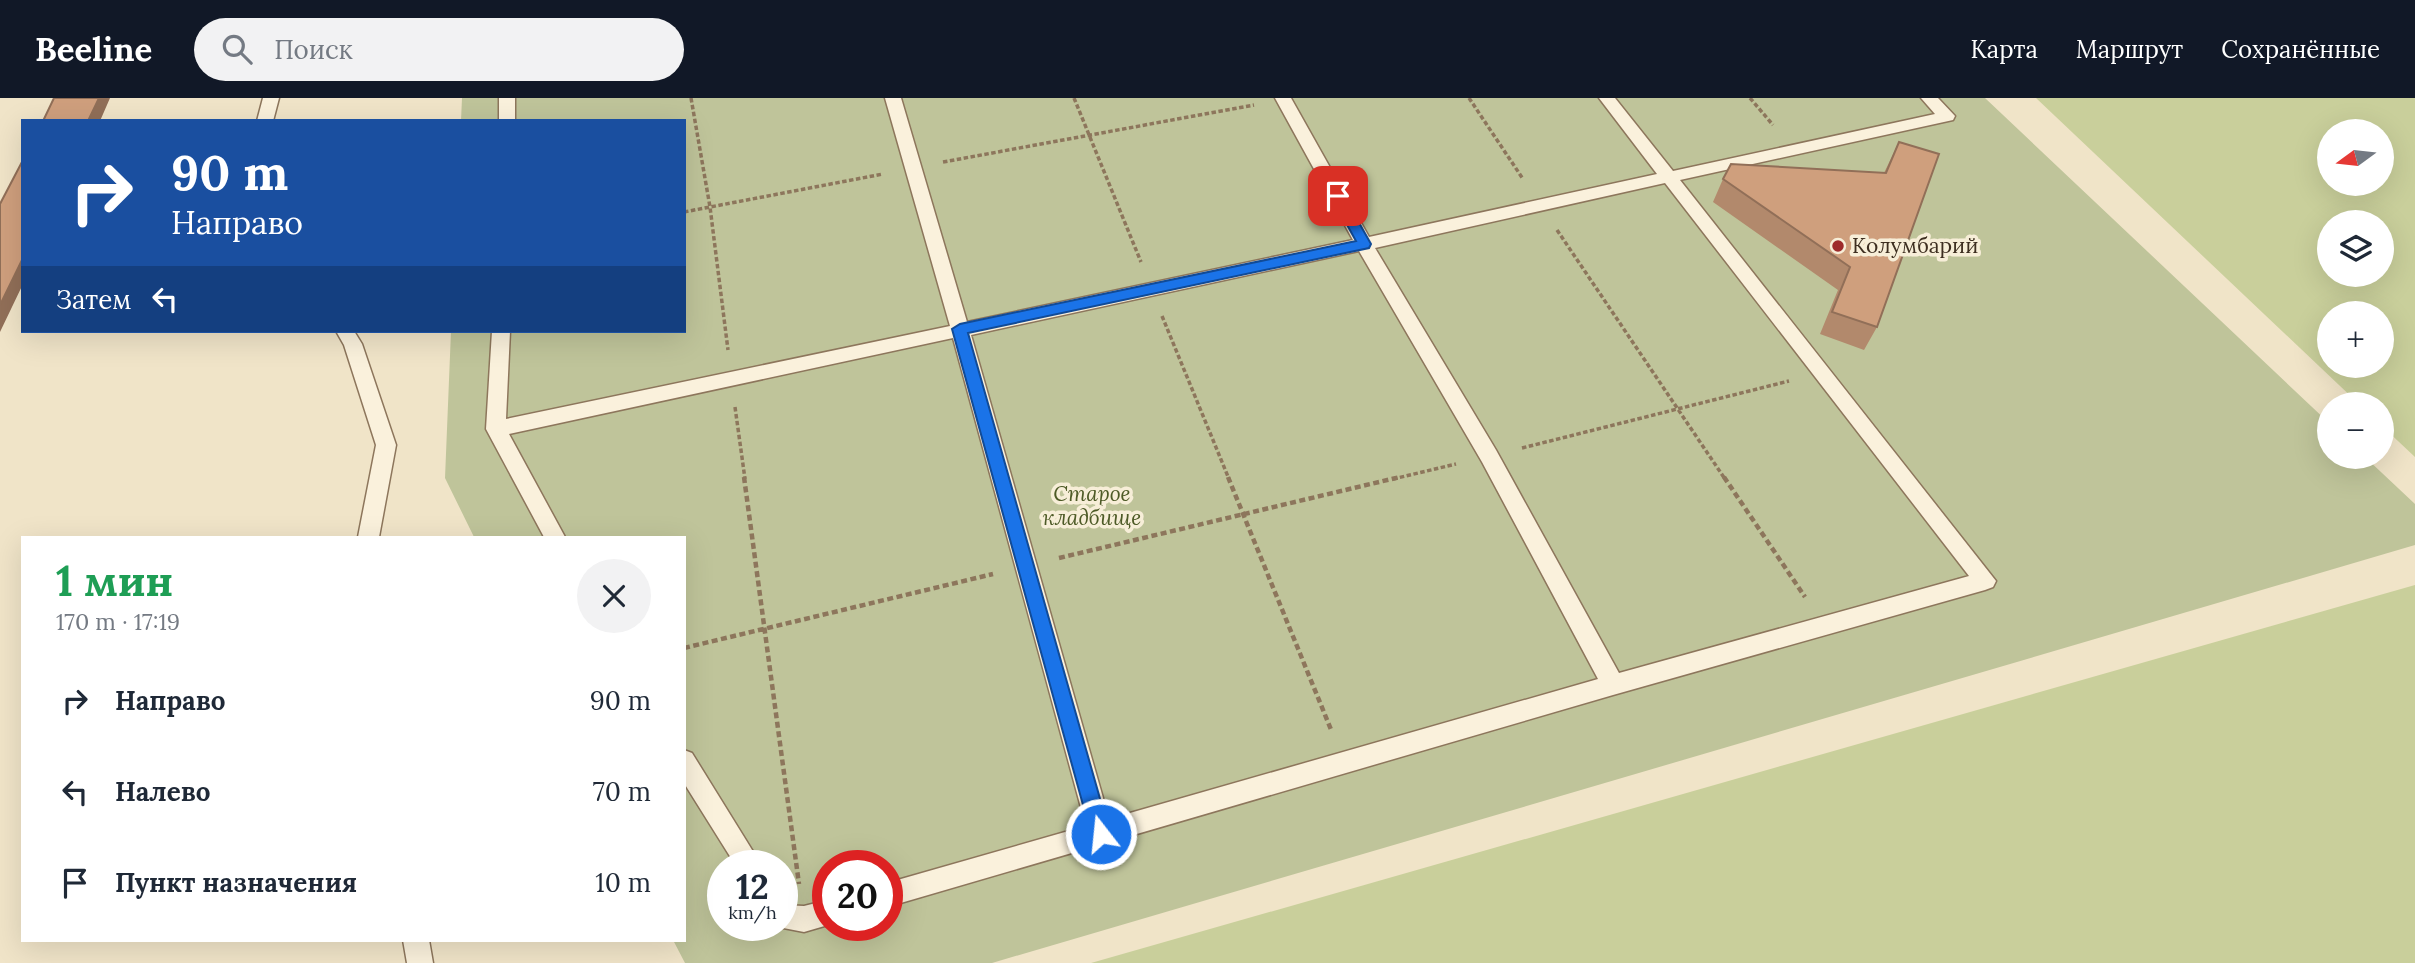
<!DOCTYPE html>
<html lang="ru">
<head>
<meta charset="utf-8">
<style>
  :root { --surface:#fff; --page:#f2f2f3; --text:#1f2937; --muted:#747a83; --accent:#111827 }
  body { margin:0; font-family:Lora,serif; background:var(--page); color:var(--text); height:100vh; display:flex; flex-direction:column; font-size:26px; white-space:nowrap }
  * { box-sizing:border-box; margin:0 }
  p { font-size:23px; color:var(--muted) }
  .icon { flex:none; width:38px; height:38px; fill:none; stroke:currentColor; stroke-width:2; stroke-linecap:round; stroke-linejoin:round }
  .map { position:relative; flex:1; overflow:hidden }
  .details { position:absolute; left:21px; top:438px; width:665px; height:406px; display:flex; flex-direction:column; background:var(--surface); border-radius:0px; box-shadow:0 7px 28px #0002 }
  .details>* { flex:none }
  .guide { position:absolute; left:21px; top:21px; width:665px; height:214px; border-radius:0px; box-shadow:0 7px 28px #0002; background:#1a4fa0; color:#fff; overflow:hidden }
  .needle { width:46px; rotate:255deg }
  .buttons { position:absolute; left:2317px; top:21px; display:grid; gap:14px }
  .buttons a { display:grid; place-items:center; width:77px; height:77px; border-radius:50%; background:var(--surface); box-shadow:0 7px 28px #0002; font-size:35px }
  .speed { position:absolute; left:707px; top:752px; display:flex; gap:14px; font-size:35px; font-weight:700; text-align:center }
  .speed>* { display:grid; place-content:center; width:91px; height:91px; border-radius:50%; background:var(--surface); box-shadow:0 7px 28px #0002; line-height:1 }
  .speed small { font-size:18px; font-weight:400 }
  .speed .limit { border:10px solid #d22; background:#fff; color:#111 }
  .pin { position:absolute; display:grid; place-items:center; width:60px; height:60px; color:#fff; margin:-30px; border-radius:14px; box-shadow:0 4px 10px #0006 }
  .me { position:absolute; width:77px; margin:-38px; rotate:344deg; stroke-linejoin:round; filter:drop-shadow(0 0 5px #0008) }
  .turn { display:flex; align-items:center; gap:24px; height:147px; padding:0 35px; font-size:32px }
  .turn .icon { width:91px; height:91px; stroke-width:2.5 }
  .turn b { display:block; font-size:49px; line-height:60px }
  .then { display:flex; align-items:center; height:66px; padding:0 35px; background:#0003; gap:14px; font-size:26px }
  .round { display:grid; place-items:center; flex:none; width:74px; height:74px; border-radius:37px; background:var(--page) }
  .head { display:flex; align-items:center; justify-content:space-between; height:119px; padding:0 35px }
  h1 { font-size:42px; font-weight:700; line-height:52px; color:#1e9e55 }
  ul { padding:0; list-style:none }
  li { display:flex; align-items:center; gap:21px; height:91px; padding:0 35px }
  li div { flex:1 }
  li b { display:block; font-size:26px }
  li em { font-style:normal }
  header { display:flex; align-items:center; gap:42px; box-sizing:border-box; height:98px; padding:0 35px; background:var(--accent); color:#fff }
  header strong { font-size:33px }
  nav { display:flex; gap:38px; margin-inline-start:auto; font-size:24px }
  .search { width:490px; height:63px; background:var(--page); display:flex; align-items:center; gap:18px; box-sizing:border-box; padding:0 24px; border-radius:38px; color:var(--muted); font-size:26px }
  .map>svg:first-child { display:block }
  .green { fill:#c9cf9b; fill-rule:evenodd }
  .cemetery { fill:#bfc49a; fill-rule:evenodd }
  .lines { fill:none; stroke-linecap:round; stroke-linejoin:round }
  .service-casing { stroke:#8d765c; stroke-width:3 }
  .path-far1 { stroke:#8d765c; stroke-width:3.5; stroke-dasharray:4.5 2.5; stroke-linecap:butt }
  .path { stroke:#8d765c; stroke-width:4.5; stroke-dasharray:6 3.5; stroke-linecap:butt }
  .service { fill:#faf1dc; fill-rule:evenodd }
  .wall { fill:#b2896c }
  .shaded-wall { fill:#916f58 }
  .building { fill:#cf9f7d; stroke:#916f58; stroke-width:2 }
  .route { fill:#1a73e8; stroke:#114b97; stroke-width:2 }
  .poi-dot { fill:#9e2a2b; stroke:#f7eed8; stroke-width:2.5 }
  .labels { text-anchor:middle; stroke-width:7; stroke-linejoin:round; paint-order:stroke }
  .poi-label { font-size:21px; fill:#3d2e20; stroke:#f7eed8; text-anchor:start }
  .park-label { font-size:21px; font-style:italic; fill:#4d5a26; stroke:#f7eed8 }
</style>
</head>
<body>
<header>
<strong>Beeline</strong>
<div class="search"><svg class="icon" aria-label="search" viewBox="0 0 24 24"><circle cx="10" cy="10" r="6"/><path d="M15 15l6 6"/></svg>Поиск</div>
<nav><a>Карта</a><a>Маршрут</a><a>Сохранённые</a></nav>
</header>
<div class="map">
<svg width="2415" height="865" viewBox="0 0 2415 865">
  <rect width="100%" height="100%" fill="#f0e4c8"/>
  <path class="green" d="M 2036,0 L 2415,0 L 2415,359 L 2382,328 L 2382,306 L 2359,306 ZM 2329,33 L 2382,33 L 2382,86 L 2329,86 ZM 2329,124 L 2382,124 L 2382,177 L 2329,177 ZM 2329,215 L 2382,215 L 2382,268 L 2329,268 Z
    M 2415,487 L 2415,865 L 1091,865 Z"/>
  <path class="cemetery" d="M 462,0 L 1985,0 L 2329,325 L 2329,359 L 2365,359 L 2415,406 L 2415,447 L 992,865 L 685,865 L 673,842 L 684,842 L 684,439 L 474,439 L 445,380 L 451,233 L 684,233 L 684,23 L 461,23 ZM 723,768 L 782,768 L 782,828 L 723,828 ZM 828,768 L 887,768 L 887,828 L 828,828 Z"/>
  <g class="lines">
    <defs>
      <path id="service" d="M 263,0 L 279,0 L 273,23 L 257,23 Z
        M 499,0 L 515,0 L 515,23 L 499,23 Z
        M 885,0 L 901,0 L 967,224 L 1353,142 L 1275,0 L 1291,0 L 1369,139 L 1657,76 L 1599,0 L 1615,0 L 1673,73 L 1935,16 L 1921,0 L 1938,0 L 1955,18 L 1953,22 L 1680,82 L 1996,483 L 1993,489 L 1985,492 L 1613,597 L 887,809 L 887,785 L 1086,728 L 953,240 L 509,336 L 565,439 L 544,439 L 486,331 L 492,233 L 510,233 L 506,321 L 950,228 ZM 1665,85 L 1969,478 L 1619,575 L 1496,352 L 1375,150 ZM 1359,153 L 1482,364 L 1598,581 L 1109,721 L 971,237 Z
        M 336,233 L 354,233 L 362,246 L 396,347 L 379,439 L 358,439 L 376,347 L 344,247 Z
        M 684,652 L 692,655 L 762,768 L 736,768 L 684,685 Z
        M 828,802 L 828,827 L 804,834 L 773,828 L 782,828 L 782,807 L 804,808 Z
        M 403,842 L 429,842 L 433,865 L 407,865 Z"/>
    </defs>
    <use href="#service" class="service-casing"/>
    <path class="path-far1" d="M 691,0 L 710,109 L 728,252
      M 1074,0 L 1141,164
      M 1469,0 L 1523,81
      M 1750,0 L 1773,27
      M 943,64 L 1254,7
      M 684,114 L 883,76
      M 1557,132 L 1725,381
      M 1162,218 L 1229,381
      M 735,309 L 745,381
      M 1522,350 L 1789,283
      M 1393,381 L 1456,366"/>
    <path class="path" d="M 744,379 L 799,786
      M 1228,379 L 1332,634
      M 1724,379 L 1805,499
      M 1059,460 L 1400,379
      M 684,550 L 993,476"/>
    <use href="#service" class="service"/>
  </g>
  <path class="wall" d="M 1899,44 L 1877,229 L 1864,252 L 1820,236 L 1838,192 L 1713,104 L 1723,81 L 1884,75 Z"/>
  <path class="shaded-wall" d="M 99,0 L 110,0 L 100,23 L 88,23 Z
    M 23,160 L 23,186 L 0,234 L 0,207 Z"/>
  <path class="building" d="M 54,0 L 99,0 L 88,23 L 43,23 Z
    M 1899,44 L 1939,56 L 1877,229 L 1832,214 L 1850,169 L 1723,81 L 1731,66 L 1886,75 Z
    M 23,62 L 23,160 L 0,207 L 0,106 Z"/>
  <path class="route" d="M 1338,94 L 1344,98 L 1371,146 L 1369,150 L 968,235 L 1110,736 L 1107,742 L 1101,745 L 1094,742 L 1091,736 L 952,231 L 960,226 L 1356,143 L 1331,98 Z"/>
  <circle class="poi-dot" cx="1838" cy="148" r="7"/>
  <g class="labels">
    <g class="poi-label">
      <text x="1852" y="155">Колумбарий</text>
    </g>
    <g class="park-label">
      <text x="1092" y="403">Старое<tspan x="1092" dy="24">кладбище</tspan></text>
    </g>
  </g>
</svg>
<div class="buttons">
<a><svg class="needle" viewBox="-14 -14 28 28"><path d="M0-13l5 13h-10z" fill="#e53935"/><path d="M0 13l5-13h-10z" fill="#747a83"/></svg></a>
<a><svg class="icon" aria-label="layers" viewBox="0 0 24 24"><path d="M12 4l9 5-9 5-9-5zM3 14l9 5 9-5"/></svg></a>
<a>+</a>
<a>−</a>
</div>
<div class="speed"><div>12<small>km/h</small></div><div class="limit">20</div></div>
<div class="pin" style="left:1338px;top:98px;background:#d93025"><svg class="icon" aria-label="arrive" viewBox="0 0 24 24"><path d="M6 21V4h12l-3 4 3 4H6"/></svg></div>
<svg class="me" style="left:1101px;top:736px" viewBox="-20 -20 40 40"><circle r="17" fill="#1a73e8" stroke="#fff" stroke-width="3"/><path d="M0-11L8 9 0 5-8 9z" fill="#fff"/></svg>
<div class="guide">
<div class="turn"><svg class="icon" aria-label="right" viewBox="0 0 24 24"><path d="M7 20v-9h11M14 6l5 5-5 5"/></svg><div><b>90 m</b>Направо</div></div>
<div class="then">Затем<svg class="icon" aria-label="left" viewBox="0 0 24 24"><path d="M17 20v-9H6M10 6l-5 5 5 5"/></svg></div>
</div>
<section class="details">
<div class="head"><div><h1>1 мин</h1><p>170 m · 17:19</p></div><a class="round"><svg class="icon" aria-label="close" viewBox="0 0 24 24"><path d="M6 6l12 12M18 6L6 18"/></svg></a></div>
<ul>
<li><svg class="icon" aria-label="right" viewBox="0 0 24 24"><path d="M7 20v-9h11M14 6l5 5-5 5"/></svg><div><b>Направо</b></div><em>90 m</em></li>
<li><svg class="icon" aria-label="left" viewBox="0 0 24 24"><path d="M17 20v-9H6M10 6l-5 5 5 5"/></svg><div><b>Налево</b></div><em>70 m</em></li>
<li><svg class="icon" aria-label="arrive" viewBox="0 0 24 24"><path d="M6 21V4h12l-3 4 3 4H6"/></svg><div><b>Пункт назначения</b></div><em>10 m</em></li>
</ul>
</section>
</div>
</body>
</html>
